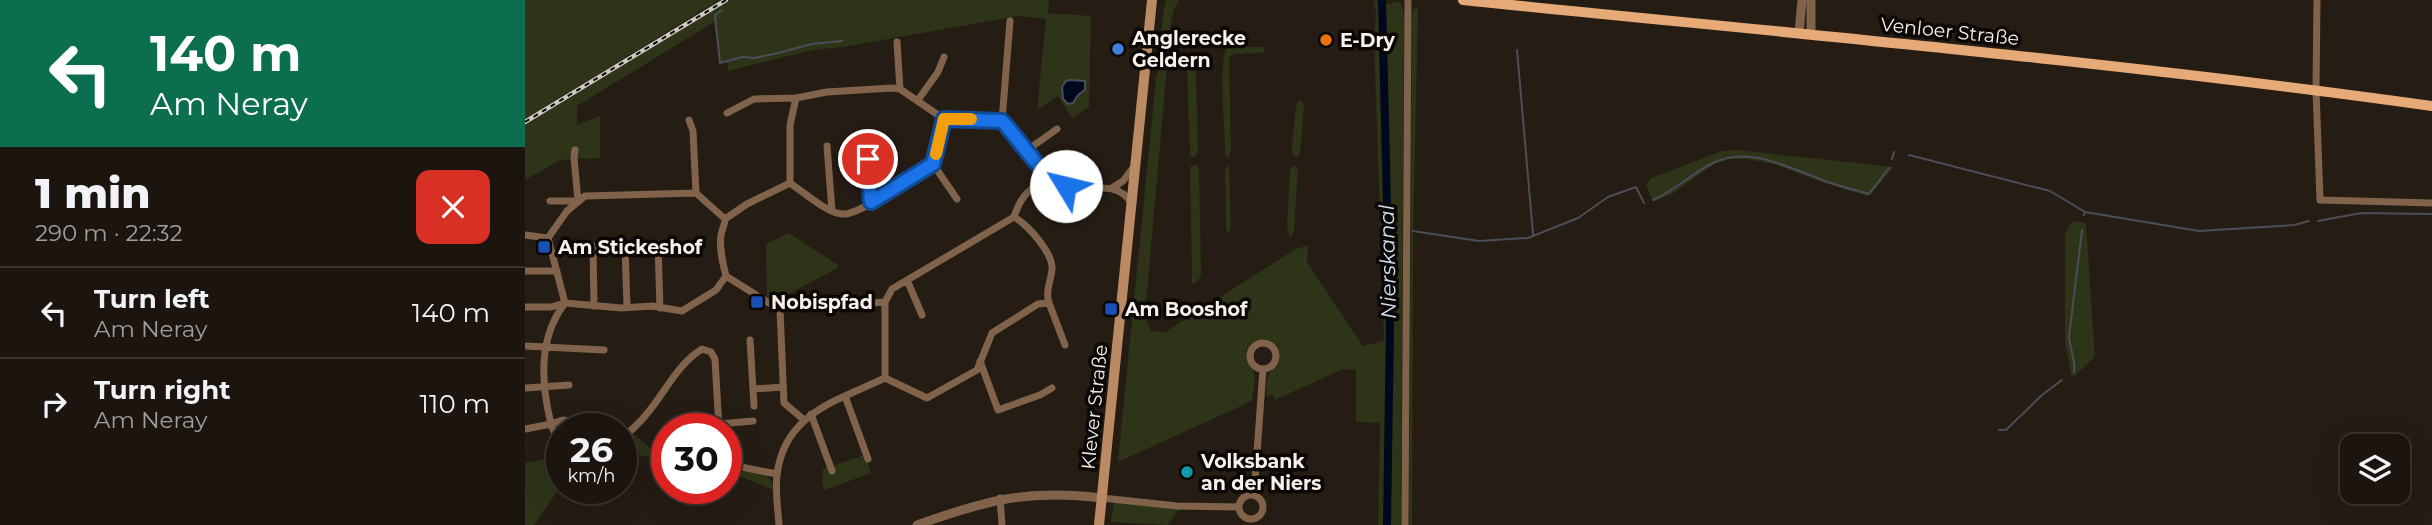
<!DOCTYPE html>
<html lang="en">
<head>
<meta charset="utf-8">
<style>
  :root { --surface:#1c150f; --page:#29221d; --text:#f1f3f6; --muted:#a09f9e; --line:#3a342f }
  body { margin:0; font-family:Montserrat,sans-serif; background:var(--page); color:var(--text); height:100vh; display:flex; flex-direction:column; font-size:26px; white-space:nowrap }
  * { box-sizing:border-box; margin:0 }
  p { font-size:23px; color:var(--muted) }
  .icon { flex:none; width:38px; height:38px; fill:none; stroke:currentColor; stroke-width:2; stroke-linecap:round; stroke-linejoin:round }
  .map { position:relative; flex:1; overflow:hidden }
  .sheet { display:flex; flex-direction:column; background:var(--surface); width:525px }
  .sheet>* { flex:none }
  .guide { background:#0b6e4f; color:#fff; overflow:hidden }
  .fabs { position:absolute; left:1815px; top:434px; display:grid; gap:14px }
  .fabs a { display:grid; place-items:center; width:70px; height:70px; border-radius:14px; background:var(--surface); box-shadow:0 7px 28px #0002,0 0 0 2px var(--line); font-size:35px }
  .speed { position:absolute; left:21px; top:413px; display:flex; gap:14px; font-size:35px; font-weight:700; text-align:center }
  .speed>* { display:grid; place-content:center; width:91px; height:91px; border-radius:50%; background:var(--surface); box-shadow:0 7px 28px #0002,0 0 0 2px var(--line); line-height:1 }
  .speed small { font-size:18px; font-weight:400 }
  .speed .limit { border:10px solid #d22; background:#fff; color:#111 }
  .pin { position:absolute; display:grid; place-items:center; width:60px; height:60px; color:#fff; margin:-30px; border:4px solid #fff; border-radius:50%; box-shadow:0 2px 7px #0007 }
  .me { position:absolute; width:77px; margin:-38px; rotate:306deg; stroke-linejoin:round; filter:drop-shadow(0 0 5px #0008) }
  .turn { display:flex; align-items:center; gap:24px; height:147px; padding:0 35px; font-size:32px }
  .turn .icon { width:91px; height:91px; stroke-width:2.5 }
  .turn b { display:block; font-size:49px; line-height:60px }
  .round { display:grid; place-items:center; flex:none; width:74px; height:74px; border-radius:14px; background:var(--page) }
  .summary { display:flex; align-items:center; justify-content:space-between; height:119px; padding:0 35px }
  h1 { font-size:42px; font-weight:800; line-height:52px }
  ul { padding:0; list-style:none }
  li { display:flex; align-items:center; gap:21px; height:91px; padding:0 35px; border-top:2px solid var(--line) }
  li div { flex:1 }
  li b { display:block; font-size:26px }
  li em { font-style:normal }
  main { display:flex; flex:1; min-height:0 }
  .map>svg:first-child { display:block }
  .green { fill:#2d3418 }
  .water { fill:#00081d; stroke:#4a4e5b; stroke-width:2 }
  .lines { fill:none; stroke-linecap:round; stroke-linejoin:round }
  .stream { stroke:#4a4e5b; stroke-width:2 }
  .canal { stroke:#00081d; stroke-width:8 }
  .minor { stroke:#81634c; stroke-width:7 }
  .tertiary { stroke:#81634c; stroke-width:9 }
  .secondary { stroke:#ba8a65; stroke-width:10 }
  .primary { stroke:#e6a978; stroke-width:10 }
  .rail-casing { stroke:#cfc8c2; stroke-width:4.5 }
  .rail { stroke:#0b0705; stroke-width:2; stroke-dasharray:5; stroke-linecap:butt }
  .route-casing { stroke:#114b97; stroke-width:18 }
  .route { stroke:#1a73e8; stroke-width:12 }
  .slow { stroke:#f59e0b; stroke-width:12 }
  .food-dot { fill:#e8710a; stroke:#0b0705; stroke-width:2.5 }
  .shop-dot { fill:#3f7fe0; stroke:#0b0705; stroke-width:2.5 }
  .transit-dot { fill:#1a4fb4; stroke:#0b0705; stroke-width:2.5 }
  .culture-dot { fill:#0f9aa8; stroke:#0b0705; stroke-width:2.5 }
  .labels { text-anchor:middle; stroke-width:7; stroke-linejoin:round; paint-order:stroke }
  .street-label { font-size:19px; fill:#f7f0eb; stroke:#0b0705 }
  .poi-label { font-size:19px; font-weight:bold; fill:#f7f0eb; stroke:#0b0705; text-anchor:start }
  .water-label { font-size:21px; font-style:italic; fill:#d0e2f6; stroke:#0b0705 }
</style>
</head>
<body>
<main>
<section class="sheet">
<div class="guide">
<div class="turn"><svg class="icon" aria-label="left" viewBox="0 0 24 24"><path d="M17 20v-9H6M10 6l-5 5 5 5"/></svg><div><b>140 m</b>Am Neray</div></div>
</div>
<div class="summary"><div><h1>1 min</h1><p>290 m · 22:32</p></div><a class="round" style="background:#d93025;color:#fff"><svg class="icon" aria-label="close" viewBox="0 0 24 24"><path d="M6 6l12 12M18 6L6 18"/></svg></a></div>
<ul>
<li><svg class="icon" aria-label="left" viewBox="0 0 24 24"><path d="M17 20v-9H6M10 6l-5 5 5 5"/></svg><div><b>Turn left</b><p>Am Neray</p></div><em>140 m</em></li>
<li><svg class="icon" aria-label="right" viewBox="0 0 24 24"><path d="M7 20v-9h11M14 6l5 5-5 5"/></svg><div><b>Turn right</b><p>Am Neray</p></div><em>110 m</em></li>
</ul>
</section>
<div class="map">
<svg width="1907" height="525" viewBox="0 0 1907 525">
  <rect width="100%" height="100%" fill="#251c14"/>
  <path class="green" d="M 0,0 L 194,0 L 0,119 Z
    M 205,0 L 524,0 L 523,13 L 566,16 L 564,107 L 547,118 L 533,96 L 512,110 L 521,19 L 493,16 L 318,47 L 288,50 L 203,71 L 202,62 L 195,64 L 189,22 L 52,106 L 52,125 L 75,116 L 75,158 L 35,160 L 0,180 L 0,125 Z
    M 641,0 L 654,0 L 649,9 L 646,21 L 620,315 L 626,331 L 640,332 L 769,250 L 783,245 L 782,262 L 838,346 L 858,341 L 859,336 L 849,38 L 851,13 L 848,0 L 867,5 L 868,1 L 876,3 L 879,17 L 876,525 L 853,525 L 855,423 L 831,422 L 831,370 L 818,369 L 750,400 L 747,394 L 741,397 C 742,390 741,379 744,373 C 746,370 750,368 752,364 C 761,348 746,338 732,340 C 711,353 726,358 729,373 C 731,381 728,393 727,401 L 593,462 L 631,79 C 640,54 633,25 641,0 Z
    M 893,7 L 888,237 L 887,525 L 884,525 L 887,16 L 889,9 Z
    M 705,47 L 739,47 L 739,52 L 735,53 L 709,54 L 704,57 L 706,150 L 703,158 L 700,154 C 700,120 694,83 700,50 Z
    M 666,66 L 669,66 L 671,70 L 673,151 L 670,158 L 665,156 L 665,151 L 662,71 Z
    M 776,100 L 779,105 L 775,154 L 771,158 L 767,153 L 767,147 L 771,106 L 773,101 Z
    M 1212,150 L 1369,167 L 1346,194 L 1342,196 L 1294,181 L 1249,164 L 1222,159 L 1205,159 L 1189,164 L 1147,194 L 1128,202 L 1121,185 L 1126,178 L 1197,151 Z
    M 671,165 L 674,169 L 676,276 L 670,284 L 667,283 L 667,276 L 665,168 L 666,166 Z
    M 769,165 L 773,169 L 769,230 L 767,236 L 764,236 L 762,225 L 765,170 Z
    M 704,166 L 706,228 L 703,234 L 701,228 L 700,171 L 701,167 Z
    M 1551,221 L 1561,223 L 1570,357 L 1547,378 L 1540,342 L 1540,234 L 1545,224 Z
    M 264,233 L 313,265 L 313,268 L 248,302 L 242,299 L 241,244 Z
    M 109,434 L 141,462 L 96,450 L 96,445 Z
    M 340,455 L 346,473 L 300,490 L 297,484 L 298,469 Z
    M 37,456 L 37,485 L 9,525 L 0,525 L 0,463 Z
    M 201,470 C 219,476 246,462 248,490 Z
    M 589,499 L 660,506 L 651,512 L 643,525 L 586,522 Z"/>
  <path class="water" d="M 545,80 L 560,81 L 560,90 L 553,95 L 548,103 L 543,104 L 538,99 L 537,87 L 541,81 Z"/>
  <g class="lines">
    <path class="stream" d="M 197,10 L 190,15 L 195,63 L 217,57 L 230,58 L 253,53 L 287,44 L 317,41
      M 992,50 L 1008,234
      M 1384,155 L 1525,191 L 1560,212 L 1559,215
      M 1367,159 L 1369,152
      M 1128,200 C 1151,190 1167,173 1188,163 C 1222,146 1260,166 1292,178 C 1308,185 1327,189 1344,194 L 1364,168
      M 1560,212 L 1674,231 L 1769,225 L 1784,221
      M 1793,221 L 1836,213 L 1907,214
      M 863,231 L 869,231
      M 888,231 L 954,241 L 1003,238 L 1053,218 L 1083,197 L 1111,187 L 1119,203
      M 1549,372 C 1551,362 1545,348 1544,337 L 1557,230
      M 1474,430 L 1481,430 L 1517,395 L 1537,380"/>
    <path class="canal" d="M 857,0 L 865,325 L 862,525"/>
    <path class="minor" d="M 1792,0 L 1791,90 L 1795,200 L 1907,203
      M 372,42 L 375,89
      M 393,100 L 413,72 L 419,57
      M 202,113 L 229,99 L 271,98
      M 419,119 L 408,164 C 391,175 334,216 317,214 C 302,213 277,191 265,183 L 265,125 L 271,98 L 302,92 L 367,88 L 375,89 L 419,119 L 477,121 C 496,141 512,177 541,186 C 563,192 593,179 606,203
      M 164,120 L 168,131 L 171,193
      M 477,121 L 485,21
      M 341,138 L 346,203
      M 302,146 L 307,211
      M 501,151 L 532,129
      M 408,164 L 432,199
      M 510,187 L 531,181
      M 587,188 L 598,181 L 610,165
      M 25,201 L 53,201 L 49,158 L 50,150
      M 0,235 L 23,238
      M 23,238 L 40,303 L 96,308 L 127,306 L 157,311 L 191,290 L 201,276 C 198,264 194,249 196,235 C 197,229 200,225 200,219
      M 23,238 L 42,211 L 60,196 L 171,193 L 200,219 L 222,204 L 265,183
      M 133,244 L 135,308
      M 68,246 L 69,306
      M 100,246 L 102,306
      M 0,271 L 32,271
      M 201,276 L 255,310 L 259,403 L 278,419
      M 382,280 L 397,315
      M 40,303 C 13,338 16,383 26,424 L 38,420 L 74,429
      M 524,303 L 540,345
      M 317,305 L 360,302
      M 0,307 L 26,307 L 40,303
      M 225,340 L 229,406
      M725 356a13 13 0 1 1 26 0a13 13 0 1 1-26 0Z
      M 0,346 L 79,350
      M 455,361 L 473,410 L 515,395 L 527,388
      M 360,378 L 402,398 L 452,370 L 467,333 L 513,304 L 524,303 C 520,291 526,281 527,269 C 528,253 503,225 489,217
      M 0,388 L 44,385
      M 228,389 L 258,387
      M 320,396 L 343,459
      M 286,414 L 307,471
      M 194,424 L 228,421
      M 0,429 L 26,424 L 37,452
      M 96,439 C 104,432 113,425 120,416 C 139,395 151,365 177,349 L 186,352 L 190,359 L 194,429
      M 201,464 L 252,474
      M714 507a12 12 0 1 1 24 0a12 12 0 1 1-24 0Z
      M 729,495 L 738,369
      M 475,498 L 477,525
      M 577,498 L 652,506 L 714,507
      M 254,525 C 253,509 250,491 252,475 C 259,414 311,401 360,378 L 360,302 L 367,289 L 489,217 C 493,205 498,194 510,187 L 514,166
      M 880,525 L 883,0"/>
    <path class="tertiary" d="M 1286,0 L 1286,34
      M 1274,33 L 1277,0
      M 392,525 C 462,500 502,489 577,498"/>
    <path class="secondary" d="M 574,525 L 627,0"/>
    <path class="primary" d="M 938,0 C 1261,33 1585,61 1907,106"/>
    <defs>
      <path id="rail" d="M 0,122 L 201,0"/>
    </defs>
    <use href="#rail" class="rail-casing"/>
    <use href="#rail" class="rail"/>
  </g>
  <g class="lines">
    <defs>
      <path id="route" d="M 343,159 L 346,202 L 408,164 L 419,119 L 477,121 C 498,143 512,172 541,186"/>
    </defs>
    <use href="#route" class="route-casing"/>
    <use href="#route" class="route"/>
    <path class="slow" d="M 411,154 L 419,119 L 446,119"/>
  </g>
  <circle class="food-dot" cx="801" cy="40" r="7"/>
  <circle class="shop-dot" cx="593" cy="49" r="7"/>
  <g class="transit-dot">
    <rect x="12" y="240" width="14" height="14" rx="3.5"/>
    <rect x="225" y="295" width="14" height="14" rx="3.5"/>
    <rect x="579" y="302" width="14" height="14" rx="3.5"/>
  </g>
  <circle class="culture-dot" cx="662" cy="472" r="7"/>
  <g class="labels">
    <g class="street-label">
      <text transform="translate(1425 31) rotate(6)" y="7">Venloer Straße</text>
      <text transform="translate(569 407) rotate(-84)" y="7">Klever Straße</text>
    </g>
    <g class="poi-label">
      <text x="607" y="45">Anglerecke<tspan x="607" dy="22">Geldern</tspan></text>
      <text x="815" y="47">E-Dry</text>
      <text x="33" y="254">Am Stickeshof</text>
      <text x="246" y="309">Nobispfad</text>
      <text x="600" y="316">Am Booshof</text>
      <text x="676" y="468">Volksbank<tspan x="676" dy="22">an der Niers</tspan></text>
    </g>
    <g class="water-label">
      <text transform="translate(863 262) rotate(-91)" y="7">Nierskanal</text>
    </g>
  </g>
</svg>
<div class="fabs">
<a><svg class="icon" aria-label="layers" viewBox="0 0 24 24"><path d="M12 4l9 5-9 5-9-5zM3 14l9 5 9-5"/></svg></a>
</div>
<div class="speed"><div>26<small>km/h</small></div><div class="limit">30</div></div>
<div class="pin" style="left:343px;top:159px;background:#d93025"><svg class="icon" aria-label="arrive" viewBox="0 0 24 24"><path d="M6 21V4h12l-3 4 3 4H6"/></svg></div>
<svg class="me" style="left:541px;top:186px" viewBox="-20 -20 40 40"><circle r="19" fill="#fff"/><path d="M0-13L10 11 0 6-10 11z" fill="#1a73e8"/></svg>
</div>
</main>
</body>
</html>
